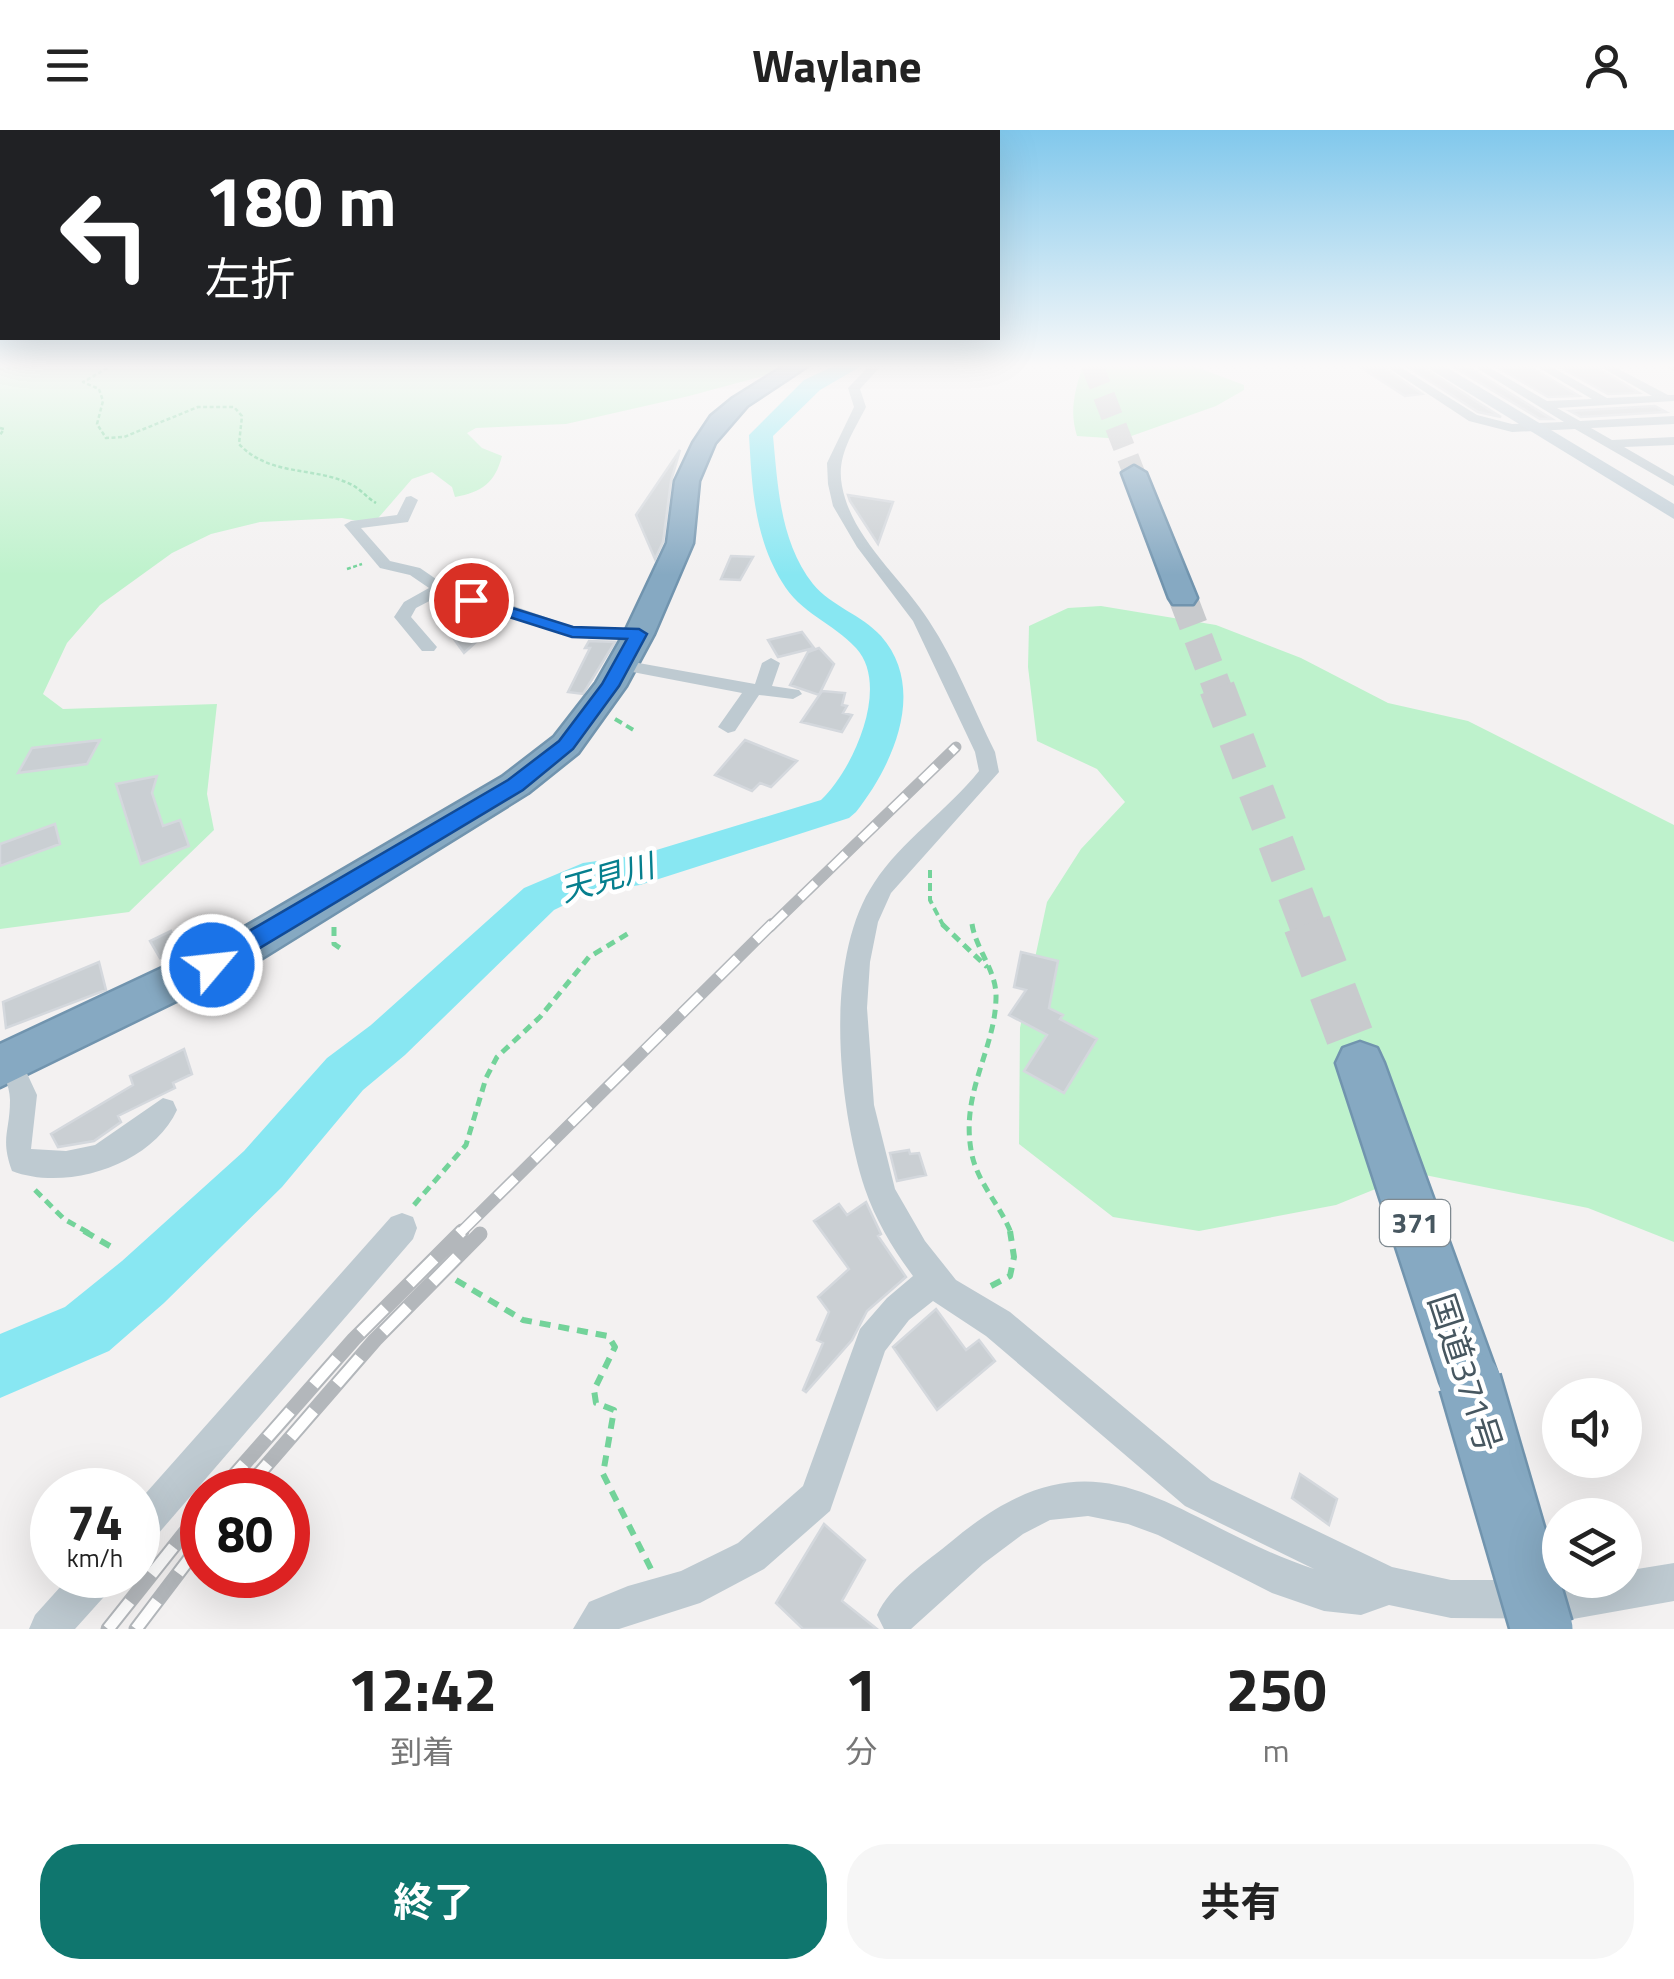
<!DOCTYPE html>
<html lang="ja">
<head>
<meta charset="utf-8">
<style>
  :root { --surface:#fff; --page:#f6f6f6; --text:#222; --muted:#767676; --accent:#0f766e }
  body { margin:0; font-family:"Titillium Web","Noto Sans JP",sans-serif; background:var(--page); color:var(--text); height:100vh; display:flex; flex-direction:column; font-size:38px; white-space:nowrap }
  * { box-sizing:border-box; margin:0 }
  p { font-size:32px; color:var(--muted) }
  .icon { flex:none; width:55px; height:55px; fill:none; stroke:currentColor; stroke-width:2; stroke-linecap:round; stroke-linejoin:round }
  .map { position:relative; height:1499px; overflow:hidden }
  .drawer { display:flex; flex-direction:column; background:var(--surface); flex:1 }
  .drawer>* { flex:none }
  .top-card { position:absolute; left:0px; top:0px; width:1000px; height:210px; box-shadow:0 10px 40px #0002; background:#202124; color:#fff; overflow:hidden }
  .tools { position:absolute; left:1542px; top:1248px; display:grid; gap:20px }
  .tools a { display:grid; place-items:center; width:100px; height:100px; border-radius:50%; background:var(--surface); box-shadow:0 10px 40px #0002; font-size:50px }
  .speed { position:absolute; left:30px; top:1338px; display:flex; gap:20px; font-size:50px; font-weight:700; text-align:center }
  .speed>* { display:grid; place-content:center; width:130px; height:130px; border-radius:50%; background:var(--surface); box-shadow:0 10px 40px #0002; line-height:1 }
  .speed small { font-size:25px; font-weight:400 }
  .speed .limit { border:15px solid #d22; background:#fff; color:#111 }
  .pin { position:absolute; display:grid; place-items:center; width:85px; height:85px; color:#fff; margin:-42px; border:5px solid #fff; border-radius:50%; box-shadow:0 2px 10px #0007 }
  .me { position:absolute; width:110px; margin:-55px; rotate:62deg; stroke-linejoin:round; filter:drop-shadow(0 0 8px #0008) }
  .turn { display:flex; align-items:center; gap:35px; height:210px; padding:0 40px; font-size:45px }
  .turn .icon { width:130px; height:130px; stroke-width:2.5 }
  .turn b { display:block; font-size:70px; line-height:85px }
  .eta { display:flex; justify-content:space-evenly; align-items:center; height:170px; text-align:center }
  .eta b { font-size:60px; font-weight:700; line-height:70px }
  .primary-button { display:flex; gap:20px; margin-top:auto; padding:20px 40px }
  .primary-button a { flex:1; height:115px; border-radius:40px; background:var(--accent); color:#fff; font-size:40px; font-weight:700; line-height:115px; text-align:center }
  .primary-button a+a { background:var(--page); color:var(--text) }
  header { display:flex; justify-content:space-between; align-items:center; height:130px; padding:0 40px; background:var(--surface); font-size:45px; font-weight:700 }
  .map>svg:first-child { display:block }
  .green { fill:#bef2cc }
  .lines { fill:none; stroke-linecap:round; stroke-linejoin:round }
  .river { fill:#88e7f2; fill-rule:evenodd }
  .building { fill:#cacfd3; stroke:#d4d8dd; stroke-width:2.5 }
  .highway-tunnel-far3 { stroke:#c8cacd; stroke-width:22; stroke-dasharray:22 11; stroke-linecap:butt }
  .highway-tunnel-far2 { stroke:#c8cacd; stroke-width:29; stroke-dasharray:29 14; stroke-linecap:butt }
  .highway-tunnel-far1 { stroke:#c8cacd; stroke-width:36; stroke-dasharray:36 19; stroke-linecap:butt }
  .highway-tunnel { stroke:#c8cacd; stroke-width:48; stroke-dasharray:48 24; stroke-linecap:butt }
  .highway-casing { stroke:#7194ae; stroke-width:5 }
  .path-far3 { stroke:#73d39a; stroke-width:2.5; stroke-dasharray:4 2.5; stroke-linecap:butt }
  .path-far2 { stroke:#73d39a; stroke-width:4; stroke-dasharray:8 5; stroke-linecap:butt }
  .path-far1 { stroke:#73d39a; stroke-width:5; stroke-dasharray:9 6; stroke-linecap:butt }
  .path { stroke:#73d39a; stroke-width:6; stroke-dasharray:11 8; stroke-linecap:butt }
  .street { fill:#becad1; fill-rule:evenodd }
  .secondary { fill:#beccd5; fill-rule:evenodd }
  .highway { fill:#86a9c2; fill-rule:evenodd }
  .rail-far2-casing { stroke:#b3b7bb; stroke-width:11 }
  .rail-far1-casing { stroke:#b3b7bb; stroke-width:12 }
  .rail-casing { stroke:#b3b7bb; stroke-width:15 }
  .rail-far2 { stroke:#fff; stroke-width:8; stroke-dasharray:21; stroke-linecap:butt }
  .rail-far1 { stroke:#fff; stroke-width:9; stroke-dasharray:26; stroke-linecap:butt }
  .rail { stroke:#fff; stroke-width:11; stroke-dasharray:35; stroke-linecap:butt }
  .highway-bridge-casing { stroke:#7194ae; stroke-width:66; stroke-linecap:butt }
  .highway-bridge { stroke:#86a9c2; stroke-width:61 }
  .route { fill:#1a73e8; stroke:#114b97; stroke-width:2.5 }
  .labels { text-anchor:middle; stroke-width:9; stroke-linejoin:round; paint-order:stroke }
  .shield { fill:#fff; stroke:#7e8990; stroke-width:2.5 }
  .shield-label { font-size:28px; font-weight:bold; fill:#475760 }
  .water-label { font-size:32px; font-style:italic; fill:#067f8e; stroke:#fff }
  .near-street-label { font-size:35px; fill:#475760; stroke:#fff }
</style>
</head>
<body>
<header><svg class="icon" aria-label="menu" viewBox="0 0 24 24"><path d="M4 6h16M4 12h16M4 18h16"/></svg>Waylane<svg class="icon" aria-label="person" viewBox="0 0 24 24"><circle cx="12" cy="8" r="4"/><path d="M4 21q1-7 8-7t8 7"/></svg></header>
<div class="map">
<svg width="1674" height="1499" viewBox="0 0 1674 1499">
  <rect width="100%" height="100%" fill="#f3f1f1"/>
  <path class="green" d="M 0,235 L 787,235 L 770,244 L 689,266 L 566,294 L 476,298 L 467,303 L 482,318 L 502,326 C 495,353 482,362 455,367 L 452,357 L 432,342 L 412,349 L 373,394 L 342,388 L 260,392 L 211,404 L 172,423 L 100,475 L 67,513 L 43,564 L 63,579 L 217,574 L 207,664 L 214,700 L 129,782 L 0,799 Z
    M 1083,235 L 1191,235 L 1244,255 L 1244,260 L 1216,276 L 1123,309 L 1077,306 C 1069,281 1075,260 1083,235 Z
    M 1101,476 L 1216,495 L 1301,528 L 1388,573 L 1468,591 L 1674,695 L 1674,1112 L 1588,1078 L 1415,1043 L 1336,1075 L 1199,1101 L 1113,1087 L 1019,1014 L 1020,898 L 1047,772 L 1081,719 L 1125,672 L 1097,639 L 1037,611 L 1028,537 L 1029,496 L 1068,478 Z"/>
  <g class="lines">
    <path class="river" d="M 836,235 L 863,235 L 820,260 L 773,306 C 778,357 780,412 813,454 C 831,476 862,485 881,506 C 927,558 894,634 856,682 L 849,688 L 640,755 L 591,762 L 554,780 L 405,925 L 363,960 L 282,1057 L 164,1173 L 109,1221 L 0,1268 L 0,1204 L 65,1177 L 122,1131 L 244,1021 L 327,928 L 371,895 L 524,758 L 583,733 L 640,725 L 821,670 C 853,640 891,556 856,518 C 833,493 800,483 782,452 C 754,406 752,357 749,305 L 804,250 Z"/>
  </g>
  <path class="building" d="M 1357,235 L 1380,235 L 1422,264 L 1405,266 Z
    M 1405,235 L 1419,235 L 1501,287 L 1478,282 Z
    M 1556,235 L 1593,235 L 1639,263 L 1608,264 Z
    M 1452,236 L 1471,239 L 1552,289 L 1540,289 Z
    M 1530,236 L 1532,238 L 1579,266 L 1548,267 L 1497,237 Z
    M 1655,276 L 1666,282 L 1581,287 L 1570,281 Z
    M 680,320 L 671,351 L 663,412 L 655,429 L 636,385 Z
    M 848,365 L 893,372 L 878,414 L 850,371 Z
    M 731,426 L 753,427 L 740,450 L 721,449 Z
    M 456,483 L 486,490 L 497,493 L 464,523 L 443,494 Z
    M 802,502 L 814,518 L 778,527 L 768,510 Z
    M 589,511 L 615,512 L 583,564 L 568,562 L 590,518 L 585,518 Z
    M 819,518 L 834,534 L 819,565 L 790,555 L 808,522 Z
    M 822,561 L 845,563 L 842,575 L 847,576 L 843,583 L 852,585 L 842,602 L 801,592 Z
    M 100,610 L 87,634 L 18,643 L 32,618 Z
    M 745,610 L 797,631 L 771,657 L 760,653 L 752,661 L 715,645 Z
    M 157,646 L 152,663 L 163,696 L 180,690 L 189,716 L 141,734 L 116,654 Z
    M 55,694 L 60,714 L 0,736 L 0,714 Z
    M 171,801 L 180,818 L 160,828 L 150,811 Z
    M 1021,822 L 1058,831 L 1049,878 L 1063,885 L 1060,889 L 1097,909 L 1064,963 L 1024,941 L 1047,905 L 1009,885 L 1026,860 L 1014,857 Z
    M 99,832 L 106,860 L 6,898 L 3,872 Z
    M 184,919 L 192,944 L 173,953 L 175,958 L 118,986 L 121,992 L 94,1011 L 58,1017 L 51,1004 L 133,955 L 130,946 Z
    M 909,1020 L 910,1024 L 919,1023 L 926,1045 L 897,1051 L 890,1023 Z
    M 866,1072 L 881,1104 L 878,1106 L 906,1147 L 867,1181 L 852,1210 L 806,1262 L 803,1260 L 823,1213 L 817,1210 L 829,1182 L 818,1167 L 849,1139 L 814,1091 L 839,1074 L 847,1085 Z
    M 936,1179 L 966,1220 L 979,1210 L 995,1231 L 937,1280 L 893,1217 Z
    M 1300,1344 L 1337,1369 L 1329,1395 L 1292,1368 Z
    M 824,1394 L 865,1430 L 842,1471 L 877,1499 L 803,1499 L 776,1473 Z"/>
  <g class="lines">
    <path class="highway-tunnel-far3" d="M 1092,235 L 1134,343"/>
    <path class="highway-tunnel-far2" d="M 1183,468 L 1218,560"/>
    <path class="highway-tunnel-far1" d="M 1217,558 L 1308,797"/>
    <path class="highway-tunnel" d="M 1307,794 L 1360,933"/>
    <defs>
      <path id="highway" d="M 786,235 L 809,235 L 747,276 L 715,313 L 699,351 L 693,413 L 654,504 L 626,556 L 578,623 L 528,663 L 256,832 L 0,957 L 0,914 L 226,808 L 502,647 L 554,607 L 596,553 L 624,504 L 667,413 L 675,351 L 693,313 L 711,286 L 733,268 Z
        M 1134,336 L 1146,343 L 1197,468 L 1193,474 L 1173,474 L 1169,468 L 1122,343 Z
        M 1360,912 L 1377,918 L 1384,933 L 1500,1252 L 1491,1273 L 1470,1282 L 1449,1273 L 1440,1252 L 1336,933 L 1343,918 Z"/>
    </defs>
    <use href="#highway" class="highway-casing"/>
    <path class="path-far3" d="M 113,235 L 83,252 L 99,259 L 103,271 L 97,294 L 106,308 L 124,307 L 198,277 L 234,277 L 242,286 L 239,314 C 270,347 313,336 350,354 C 360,358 367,368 376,373
      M 0,239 L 46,235
      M 0,298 L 4,299 L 0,305
      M 347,439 L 362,434"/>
    <path class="path-far2" d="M 615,589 L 637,602
      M 930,740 L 930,770 L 944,797"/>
    <path class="path-far1" d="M 942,794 L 987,837
      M 972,794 C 976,820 997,841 996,868 C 995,920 961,961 971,1020 C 976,1052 1000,1074 1011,1103
      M 334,797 L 334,814 L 340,818
      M 35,1060 L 64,1089 L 89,1103
      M 414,1075 L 466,1015 L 486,948 L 497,927 L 540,887 L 589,827 L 629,803"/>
    <path class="path" d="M 84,1101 L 115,1119
      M 456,1150 L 523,1190 L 608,1206 L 615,1217 L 594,1260 L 596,1273 L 614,1280 L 603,1344 L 651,1439
      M 991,1156 L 1010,1146 L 1014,1127 L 1010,1101"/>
    <path class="street" d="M 870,235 L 882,235 L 860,259 L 866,277 C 853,303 836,326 842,356 C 852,409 901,447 929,491 C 956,532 973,578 995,622 L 999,642 L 891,763 L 878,792 L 870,832 L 867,878 L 874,975 L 895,1059 L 925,1111 L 956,1150 L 1010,1182 L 1211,1350 L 1392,1437 L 1451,1450 L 1625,1450 L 1625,1441 L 1674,1433 L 1674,1471 L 1573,1489 L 1451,1488 L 1389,1475 L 1361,1485 L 1324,1481 L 1272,1463 L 1158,1405 L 1128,1394 L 1088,1386 L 1050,1390 L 1023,1404 L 983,1434 L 911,1499 L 884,1499 L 877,1485 C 890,1455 928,1431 952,1411 C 1102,1285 1168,1391 1314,1439 L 1185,1376 L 986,1206 L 933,1171 L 909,1190 L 885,1221 L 830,1381 L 764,1439 L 700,1473 L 619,1499 L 573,1499 L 589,1472 L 628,1456 L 681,1441 L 738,1413 L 803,1356 L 860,1199 L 887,1168 L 913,1146 C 893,1119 876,1091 865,1059 C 838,976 823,829 874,753 C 902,710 947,681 979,641 L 975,622 L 913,491 L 857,417 L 833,376 L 828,354 L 827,333 L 854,277 L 848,258 Z
      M 1384,235 L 1397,235 L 1477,285 L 1512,294 L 1564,292 L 1472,235 L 1485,235 L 1547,271 L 1592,269 L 1534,235 L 1548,235 L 1607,268 L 1652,266 L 1597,235 L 1611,235 L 1668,265 L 1674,265 L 1674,271 L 1557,278 L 1580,291 L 1674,286 L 1674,294 L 1591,298 L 1612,310 L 1674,307 L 1674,315 L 1624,317 L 1674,346 L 1674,356 L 1575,299 L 1512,302 L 1469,291 Z
      M 1661,235 L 1674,235 L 1674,241 Z
      M 411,366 L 418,370 L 408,392 L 361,398 L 390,431 L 420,438 L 452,460 L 502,472 L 574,497 L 639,499 L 647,504 L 639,509 L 572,507 L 491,479 L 439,466 L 416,478 L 411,487 L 437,517 L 434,521 L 422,521 L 394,487 L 404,472 L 429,458 L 410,445 L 380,438 L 344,395 L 351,391 L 397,385 L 406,367 Z
      M 771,528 L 780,533 L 772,556 L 799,560 L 802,564 L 793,569 L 759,565 L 735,601 L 728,603 L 718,597 L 742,563 L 622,540 L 613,535 L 622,530 L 755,554 L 762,533 Z
      M 9,920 L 18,924 L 37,965 L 31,1019 L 66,1021 L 95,1015 L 163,968 L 173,971 L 177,980 C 152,1035 66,1062 12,1041 C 0,1008 10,1002 10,970 C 10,954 0,941 0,924 Z
      M 402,1083 L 413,1087 L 417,1098 L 413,1109 L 151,1412 L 138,1417 L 138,1372 L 391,1087 Z
      M 71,1445 L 116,1445 L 111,1459 L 75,1499 L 29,1499 L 35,1485 Z"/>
    <path class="secondary" d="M 1423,235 L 1443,235 L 1674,374 L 1674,389 Z"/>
    <use href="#highway" class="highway"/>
    <defs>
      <path id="rail-far2" d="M 770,797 L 956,617"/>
      <path id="rail-far1" d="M 460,1103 L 772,794"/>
      <path id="rail" d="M 221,1360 L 354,1209 L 462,1101
        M 245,1360 L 375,1210 L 480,1104
        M 108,1499 L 202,1381
        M 136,1499 L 202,1412"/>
    </defs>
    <use href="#rail-far2" class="rail-far2-casing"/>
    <use href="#rail-far1" class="rail-far1-casing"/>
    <use href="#rail" class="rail-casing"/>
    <use href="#rail-far2" class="rail-far2"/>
    <use href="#rail-far1" class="rail-far1"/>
    <use href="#rail" class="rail"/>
    <defs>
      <path id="highway-bridge" d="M 1470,1252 L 1542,1499"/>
    </defs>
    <use href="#highway-bridge" class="highway-bridge-casing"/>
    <use href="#highway-bridge" class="highway-bridge"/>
  </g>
  <linearGradient id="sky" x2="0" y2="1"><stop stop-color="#81c8ec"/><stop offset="0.53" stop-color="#faf9f9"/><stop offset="1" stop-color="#faf9f9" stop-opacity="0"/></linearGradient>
  <rect width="1674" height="445" fill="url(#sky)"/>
  <path class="route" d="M 471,465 L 573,497 L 639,499 L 647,504 L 619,556 L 573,619 L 523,660 L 220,842 L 203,842 L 199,835 L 203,828 L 508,650 L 559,611 L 602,554 L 627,509 L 572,507 L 465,473 L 463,470 Z"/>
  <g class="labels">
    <rect class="shield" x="1380" y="1070" width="70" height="46" rx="8"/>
    <g class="shield-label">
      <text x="1415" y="1103">371</text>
    </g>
    <g class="water-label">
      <text transform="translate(607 748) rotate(-16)" y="11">天見川</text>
    </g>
    <g class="near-street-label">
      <text transform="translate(1465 1243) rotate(72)" y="12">国道371号</text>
    </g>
  </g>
</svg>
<div class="tools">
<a><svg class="icon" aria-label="sound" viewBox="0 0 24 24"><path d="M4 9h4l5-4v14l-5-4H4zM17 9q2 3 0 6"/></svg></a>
<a><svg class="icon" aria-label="layers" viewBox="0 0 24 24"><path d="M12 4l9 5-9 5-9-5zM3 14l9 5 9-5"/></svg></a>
</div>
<div class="speed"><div>74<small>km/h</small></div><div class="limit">80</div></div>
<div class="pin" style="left:471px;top:470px;background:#d93025"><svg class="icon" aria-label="arrive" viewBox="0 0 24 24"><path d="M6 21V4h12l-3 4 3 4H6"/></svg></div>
<svg class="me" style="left:212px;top:835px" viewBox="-20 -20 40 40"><circle r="17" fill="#1a73e8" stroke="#fff" stroke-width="3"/><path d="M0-11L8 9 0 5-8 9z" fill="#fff"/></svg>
<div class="top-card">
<div class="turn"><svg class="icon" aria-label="left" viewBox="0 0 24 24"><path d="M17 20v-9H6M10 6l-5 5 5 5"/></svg><div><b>180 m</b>左折</div></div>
</div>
</div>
<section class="drawer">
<div class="eta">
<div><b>12:42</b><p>到着</p></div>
<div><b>1</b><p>分</p></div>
<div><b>250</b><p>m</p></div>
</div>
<div class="primary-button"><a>終了</a><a>共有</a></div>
</section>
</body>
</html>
